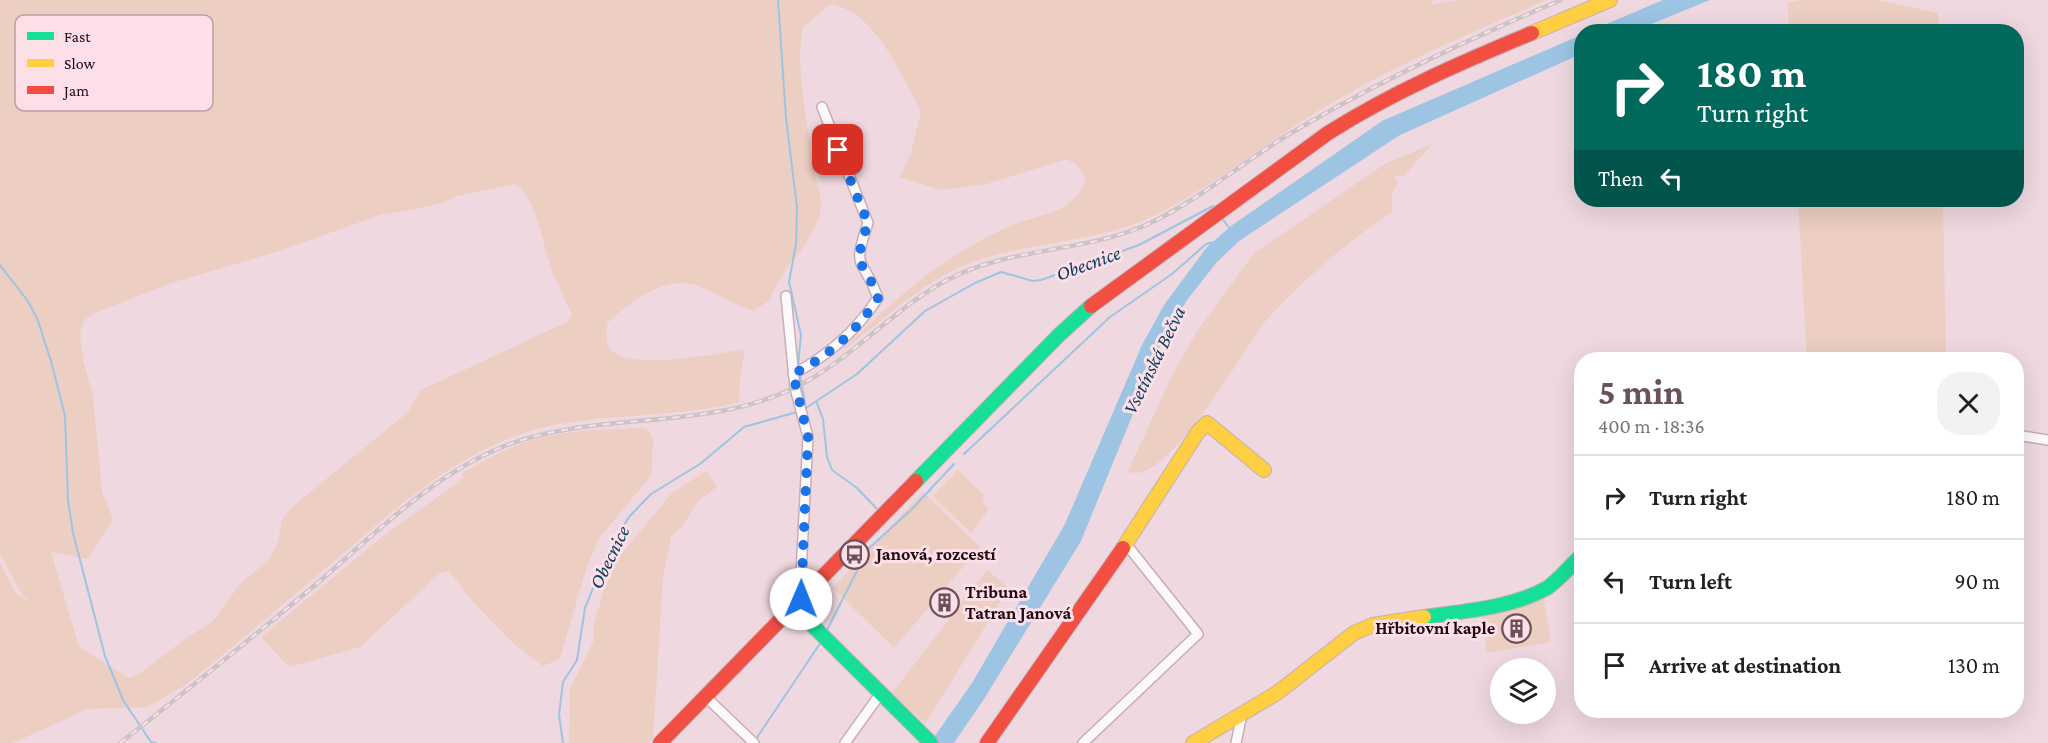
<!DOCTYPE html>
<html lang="en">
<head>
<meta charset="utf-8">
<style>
  :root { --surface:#fff; --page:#f2f2f2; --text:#202124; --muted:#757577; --line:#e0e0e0; --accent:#6a525a }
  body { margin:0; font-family:"Crimson Pro",serif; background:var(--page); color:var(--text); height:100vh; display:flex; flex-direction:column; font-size:22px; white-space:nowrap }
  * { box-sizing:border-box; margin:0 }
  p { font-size:20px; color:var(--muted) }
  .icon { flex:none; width:33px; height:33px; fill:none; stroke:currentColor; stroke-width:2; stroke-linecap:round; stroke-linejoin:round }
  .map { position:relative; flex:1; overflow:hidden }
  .side { position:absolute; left:1574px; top:352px; width:450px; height:366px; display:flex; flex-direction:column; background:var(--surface); border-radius:24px; box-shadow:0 6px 24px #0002 }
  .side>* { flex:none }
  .banner { position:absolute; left:1574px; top:24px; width:450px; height:183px; border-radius:24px; box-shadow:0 6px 24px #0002; background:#00695c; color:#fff; overflow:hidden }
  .fabs { position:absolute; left:1490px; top:658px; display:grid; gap:12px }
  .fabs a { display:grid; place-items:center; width:66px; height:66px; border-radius:50%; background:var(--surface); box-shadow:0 6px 24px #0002; font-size:30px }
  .pin { position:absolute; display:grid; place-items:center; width:51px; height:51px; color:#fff; margin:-26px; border-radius:12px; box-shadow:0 3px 9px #0006 }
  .me { position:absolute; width:66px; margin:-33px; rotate:1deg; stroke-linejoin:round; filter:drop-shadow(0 0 4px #0008) }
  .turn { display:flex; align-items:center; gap:21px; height:126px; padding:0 24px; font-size:27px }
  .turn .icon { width:78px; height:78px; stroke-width:2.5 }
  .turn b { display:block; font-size:42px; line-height:51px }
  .then { display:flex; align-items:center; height:57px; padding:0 24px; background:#0003; gap:12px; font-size:22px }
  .round { display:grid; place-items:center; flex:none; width:63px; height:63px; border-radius:24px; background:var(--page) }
  .overview { display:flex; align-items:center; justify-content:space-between; height:102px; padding:0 24px }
  h1 { font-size:36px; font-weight:700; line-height:45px; color:var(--accent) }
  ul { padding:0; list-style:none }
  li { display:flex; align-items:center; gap:18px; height:84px; padding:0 24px; border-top:2px solid var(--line) }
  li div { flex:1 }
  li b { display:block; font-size:22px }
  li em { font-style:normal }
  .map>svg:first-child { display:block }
  .green { fill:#eccec2; fill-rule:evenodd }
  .water { fill:#9dc4e3 }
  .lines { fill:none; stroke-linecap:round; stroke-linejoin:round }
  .stream { stroke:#9dc4e3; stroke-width:2 }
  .street-casing { stroke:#c5aeb5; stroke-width:12 }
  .fast-casing { stroke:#c5aeb5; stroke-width:16 }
  .slow-casing { stroke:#c5aeb5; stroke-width:16 }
  .jam-casing { stroke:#c5aeb5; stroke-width:16 }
  .street { stroke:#fdf9fa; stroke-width:9 }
  .fast { stroke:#16e098; stroke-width:14 }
  .slow { stroke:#ffcf43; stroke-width:14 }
  .jam { stroke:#f24e42; stroke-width:14 }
  .rail-casing { stroke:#cbc4c6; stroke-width:4.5 }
  .rail { stroke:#fddfe8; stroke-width:2; stroke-dasharray:7; stroke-linecap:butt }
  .route { stroke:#1a73e8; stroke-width:10; stroke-dasharray:0 18 }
  .labels { text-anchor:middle; stroke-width:6; stroke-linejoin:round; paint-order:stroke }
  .poi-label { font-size:18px; font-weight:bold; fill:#220a13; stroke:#fddfe8; text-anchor:start }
  .water-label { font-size:20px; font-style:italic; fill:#073e5a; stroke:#fddfe8 }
  .key { fill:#fddfe8; stroke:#bb9fa8; stroke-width:1.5 }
  .key-label { font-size:16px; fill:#220a13 }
</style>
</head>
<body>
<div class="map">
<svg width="2048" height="743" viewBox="0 0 2048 743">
  <rect width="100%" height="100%" fill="#efd8df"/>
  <path class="green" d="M 0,0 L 1434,0 L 1430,4 L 1462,0 L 1547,0 C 1469,33 1390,67 1318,111 C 1264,144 1214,186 1157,214 C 1101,242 1037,241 978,260 C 923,279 884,320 839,354 C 890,302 941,257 1008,227 C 1038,213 1074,216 1086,178 L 1076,164 L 1066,159 L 987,184 L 941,190 L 900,177 L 911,153 L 921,111 C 902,76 876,12 831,4 L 803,27 C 794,68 809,131 815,173 C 816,183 823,199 821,209 C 814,245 781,266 770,300 L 753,311 C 732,304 703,284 684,283 C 656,281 626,306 607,323 C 607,332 605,344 611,350 C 632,371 717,354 745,349 L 740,375 L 739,402 C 673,419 603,412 537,429 C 456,451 397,508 334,561 C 285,603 235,645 184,686 L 147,707 L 87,709 L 13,743 L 0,743 L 0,562 L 15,592 L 31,603 L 22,594 L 0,554 ZM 515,184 C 535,193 544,248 551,268 C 557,284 565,299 572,315 L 567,322 L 421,390 L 408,412 L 291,508 L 282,520 L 278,541 L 270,559 L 240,584 L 213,621 L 185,639 L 138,675 L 129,678 L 79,647 L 51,552 L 88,559 L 113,519 L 102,492 L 93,397 L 83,359 L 80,335 L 83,321 L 95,313 L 171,283 L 276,252 L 380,215 L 420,208 L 445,202 L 457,196 Z
    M 1801,0 L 1877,0 L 1938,13 L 1939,31 L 1789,31 L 1788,3 Z
    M 1432,144 L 1404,176 L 1399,175 L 1395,177 L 1396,182 L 1399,182 L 1392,192 L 1392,212 C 1344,244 1300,282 1262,325 C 1244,351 1162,492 1128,471 L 1173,374 L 1196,333 L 1254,253 L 1385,164 Z
    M 1798,200 L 1943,200 L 1946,360 L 1807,360 Z
    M 644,428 L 650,432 L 654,443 C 650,455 654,465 650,477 L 599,538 L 586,569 L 560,659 L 543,666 L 515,645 L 475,604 L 449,571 L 440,573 L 360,647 L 289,667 L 261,637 L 388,532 L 458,483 L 463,478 L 462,473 C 481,463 500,451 520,444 C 560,430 603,429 644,428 Z
    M 958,470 L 984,495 L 983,503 L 989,509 L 971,533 L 933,496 Z
    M 706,471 L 717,487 L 697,502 L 682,527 L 671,536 L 663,576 L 653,739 L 649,743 L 569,743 L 570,689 L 594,640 L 594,624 L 604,590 L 619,557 L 672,493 Z
    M 923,492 L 980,547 L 894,648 L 833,588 Z
    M 987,570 L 1009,588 L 925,724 L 892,693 Z
    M 1543,595 L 1551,642 L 1487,653 L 1481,611 Z"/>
  <path class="water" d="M 1663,0 L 1710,0 L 1634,31 L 1590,31 Z
    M 1581,35 L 1581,54 L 1400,135 L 1239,241 L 1217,262 L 1187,300 L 1162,343 L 1081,541 L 984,699 L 954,743 L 930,743 L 972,683 L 1065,524 L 1142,345 L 1164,305 L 1207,247 L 1231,226 L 1382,121 Z"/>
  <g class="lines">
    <path class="stream" d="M 778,0 L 786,118 L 797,207 L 796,244 L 789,282 L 801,335 L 798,366
      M 1221,217 L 1230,229
      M 0,265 L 27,300 L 37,318 L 51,361 L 65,416 L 68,500 L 73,533 L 105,656 L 123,700 L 151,742 L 156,743
      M 800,375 L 806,409
      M 817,403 L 823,419 L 827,457 L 832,470 L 857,488 L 877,509
      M 803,410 L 857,374 L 925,311 L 975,283 L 1001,272 L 1033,281 L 1041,280 L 1139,245 L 1213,206 L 1216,210
      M 964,454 L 1110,317 L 1172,274 L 1206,244 L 1214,242
      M 827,630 L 868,549 L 912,509 L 954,464
      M 756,739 L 821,642
      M 563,743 L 559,715 L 563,682 L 577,660 L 585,608 L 608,551 L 629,517 L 651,494 L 700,464 L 744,427 L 797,412"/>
    <defs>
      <path id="street" d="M 786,296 L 795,388 L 808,437 L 800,593 L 802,601
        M 793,374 C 828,356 856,331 878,298 C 863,255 851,273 868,223 L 822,107
        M 2016,435 L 2048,440
        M 706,697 L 754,743
        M 845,743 L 881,693
        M 1083,743 L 1198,634 L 1126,544
        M 1236,743 L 1242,714"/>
      <path id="fast" d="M 916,481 L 1059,335 L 1091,306
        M 795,608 L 931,743
        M 1424,617 C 1464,611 1511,608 1547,588 C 1559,580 1570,566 1581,556"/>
      <path id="slow" d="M 1532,33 L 1610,0
        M 1123,548 L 1198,432 L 1207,423 L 1264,470
        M 1193,743 L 1277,693 L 1354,633 L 1373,625 L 1424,617"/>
      <path id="jam" d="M 1091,306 L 1328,133 C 1393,92 1462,62 1532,33
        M 660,743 L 916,481
        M 987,743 L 1123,548"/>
    </defs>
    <use href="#street" class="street-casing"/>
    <use href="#fast" class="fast-casing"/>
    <use href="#slow" class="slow-casing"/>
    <use href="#jam" class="jam-casing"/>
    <use href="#street" class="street"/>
    <use href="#fast" class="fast"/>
    <use href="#slow" class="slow"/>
    <use href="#jam" class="jam"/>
    <defs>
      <path id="rail" d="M 120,743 C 188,690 254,636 320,581 C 378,531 435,473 507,445 C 602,410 707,432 798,386 C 853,358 893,309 947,280 C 1009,247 1082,253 1146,225 C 1196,202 1239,165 1286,136 C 1375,83 1466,40 1561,0"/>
    </defs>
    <use href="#rail" class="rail-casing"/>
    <use href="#rail" class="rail"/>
  </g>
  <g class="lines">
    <path class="route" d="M 801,599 L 808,437 L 793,374 C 828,357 857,331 878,298 C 863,255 851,274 868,223 L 838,150"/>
  </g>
  <defs>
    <symbol id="bus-ring" viewBox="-11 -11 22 22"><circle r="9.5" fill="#fddfe8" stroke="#6a525a" stroke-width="1.5"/><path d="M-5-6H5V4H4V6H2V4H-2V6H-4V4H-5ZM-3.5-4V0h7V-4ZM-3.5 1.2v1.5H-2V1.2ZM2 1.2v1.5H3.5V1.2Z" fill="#6a525a"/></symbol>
    <symbol id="building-ring" viewBox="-11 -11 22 22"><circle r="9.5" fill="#fddfe8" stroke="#6a525a" stroke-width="1.5"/><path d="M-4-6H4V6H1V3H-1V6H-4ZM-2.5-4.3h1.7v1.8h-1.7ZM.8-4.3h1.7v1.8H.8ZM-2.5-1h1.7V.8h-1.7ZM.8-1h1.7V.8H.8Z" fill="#6a525a"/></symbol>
  </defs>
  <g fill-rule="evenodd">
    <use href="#bus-ring" x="838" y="538" width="33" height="33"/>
    <use href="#building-ring" x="928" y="586" width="33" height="33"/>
    <use href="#building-ring" x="1500" y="612" width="33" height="33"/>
  </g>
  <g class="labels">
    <g class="poi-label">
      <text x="876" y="560">Janová, rozcestí</text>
      <text x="965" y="598">Tribuna<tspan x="965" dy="21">Tatran Janová</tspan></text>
      <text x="1495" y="634" text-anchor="end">Hřbitovní kaple</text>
    </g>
    <g class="water-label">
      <text transform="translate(1088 263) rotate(-20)" y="7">Obecnice</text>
      <text transform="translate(1154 360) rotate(-64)" y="7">Vsetínská Bečva</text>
      <text transform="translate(609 557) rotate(-64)" y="7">Obecnice</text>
    </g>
  </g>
  <rect x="15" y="15" width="198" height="96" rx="9" class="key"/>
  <rect x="27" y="32" width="27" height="8" fill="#16e098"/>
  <rect x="27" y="59" width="27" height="8" fill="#ffcf43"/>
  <rect x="27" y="86" width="27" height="8" fill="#f24e42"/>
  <g class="key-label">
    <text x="64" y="42">Fast</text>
    <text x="64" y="69">Slow</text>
    <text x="64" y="96">Jam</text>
  </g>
</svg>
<div class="fabs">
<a><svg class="icon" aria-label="layers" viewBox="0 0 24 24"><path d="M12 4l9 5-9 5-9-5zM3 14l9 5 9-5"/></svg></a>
</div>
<div class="pin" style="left:838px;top:150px;background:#d93025"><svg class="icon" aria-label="arrive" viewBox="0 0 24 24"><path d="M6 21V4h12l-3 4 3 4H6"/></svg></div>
<svg class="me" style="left:801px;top:599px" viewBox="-20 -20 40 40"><circle r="19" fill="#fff"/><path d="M0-13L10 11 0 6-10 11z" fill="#1a73e8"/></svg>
<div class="banner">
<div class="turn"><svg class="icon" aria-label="right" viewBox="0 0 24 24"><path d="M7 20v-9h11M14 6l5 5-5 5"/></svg><div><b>180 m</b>Turn right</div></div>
<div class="then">Then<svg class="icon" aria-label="left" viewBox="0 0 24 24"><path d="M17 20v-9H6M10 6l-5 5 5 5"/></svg></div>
</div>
<section class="side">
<div class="overview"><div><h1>5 min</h1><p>400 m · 18:36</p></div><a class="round"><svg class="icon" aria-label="close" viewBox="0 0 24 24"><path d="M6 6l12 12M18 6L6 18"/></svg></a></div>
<ul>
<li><svg class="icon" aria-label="right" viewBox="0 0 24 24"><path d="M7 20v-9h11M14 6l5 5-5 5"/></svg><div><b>Turn right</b></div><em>180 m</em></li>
<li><svg class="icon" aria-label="left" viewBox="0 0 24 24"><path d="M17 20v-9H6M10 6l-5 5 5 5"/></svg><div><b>Turn left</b></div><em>90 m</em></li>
<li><svg class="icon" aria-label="arrive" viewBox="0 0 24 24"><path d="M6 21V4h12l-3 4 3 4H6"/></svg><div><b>Arrive at destination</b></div><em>130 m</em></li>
</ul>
</section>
</div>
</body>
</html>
